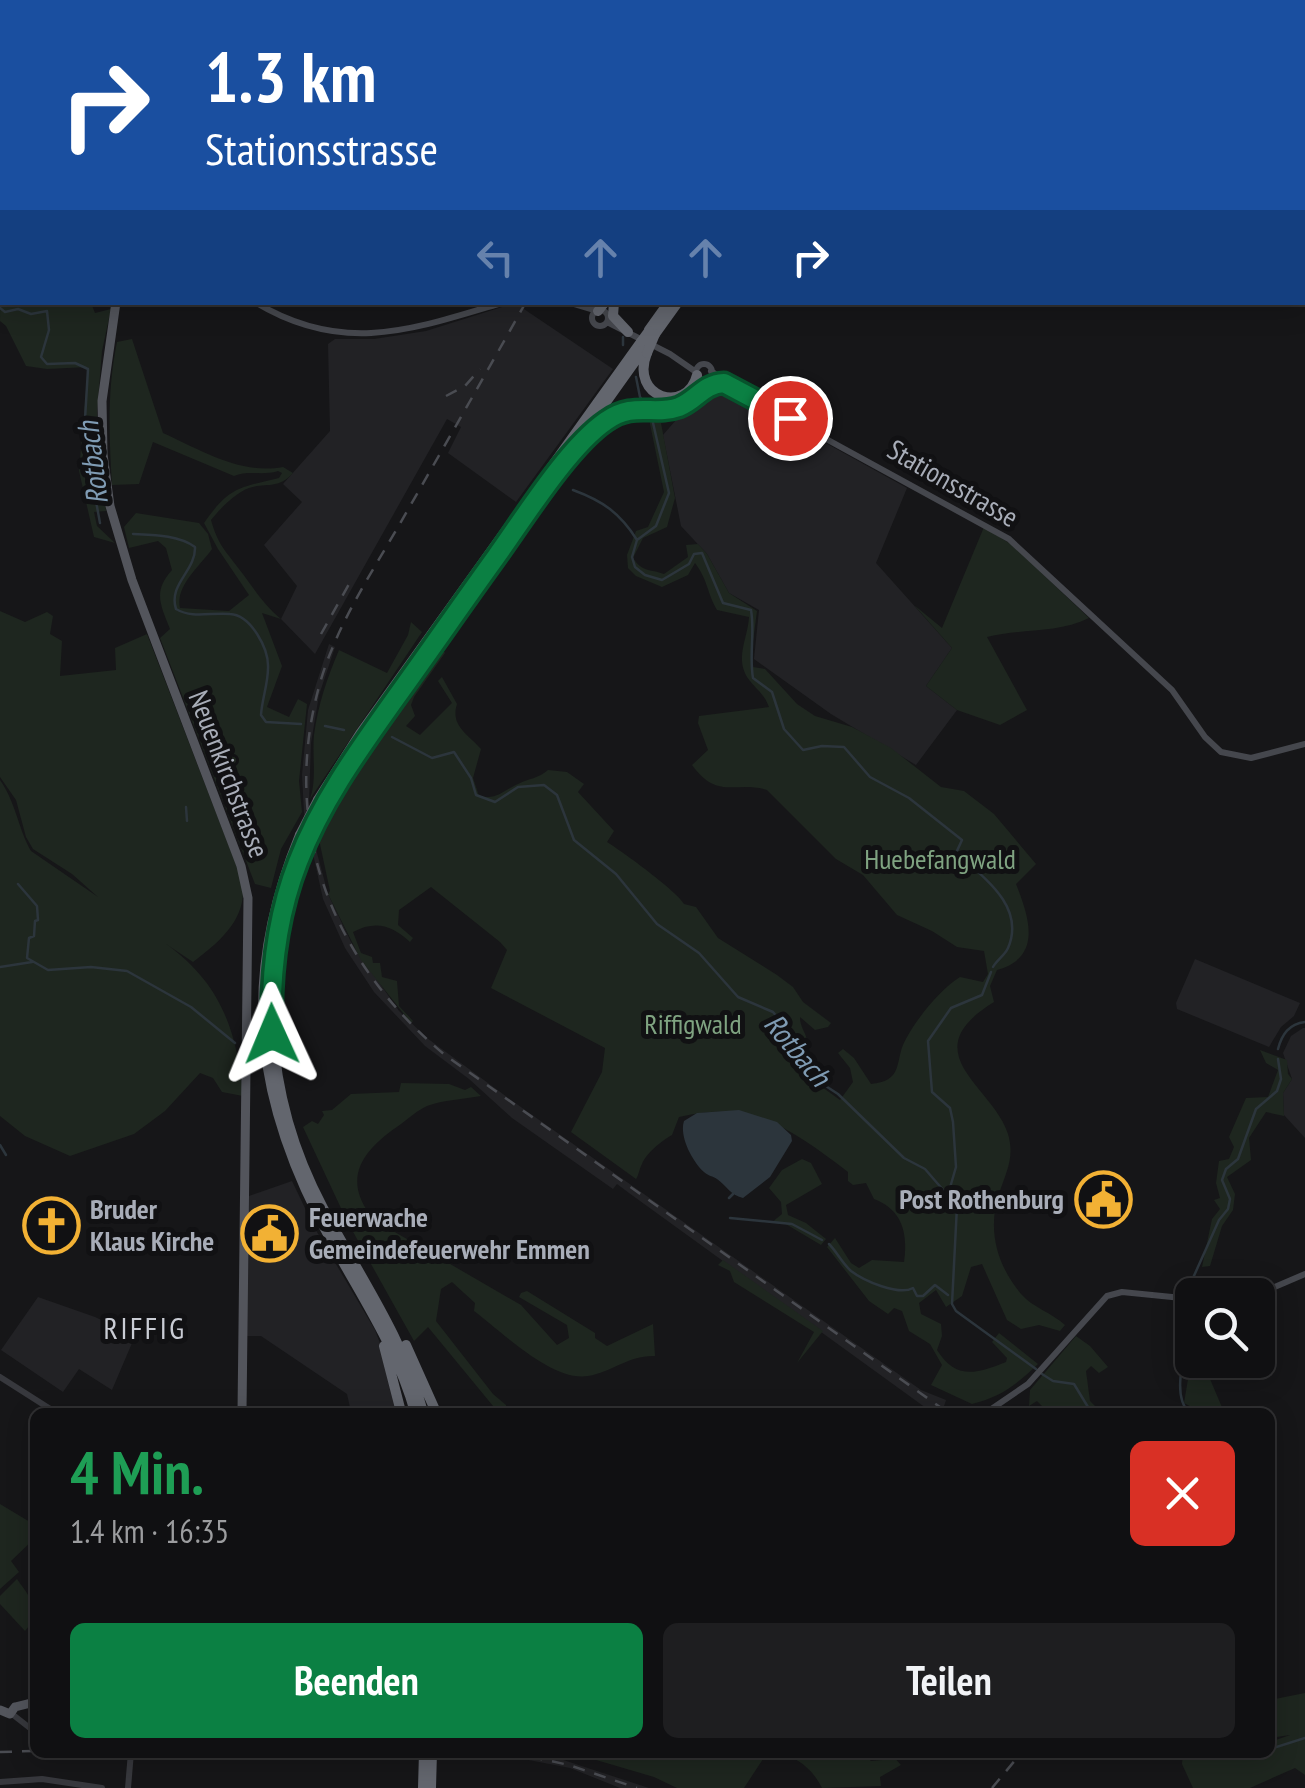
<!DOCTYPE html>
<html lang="de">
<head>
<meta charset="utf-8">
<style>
  :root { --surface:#101012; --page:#1e1e20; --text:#f1f3f6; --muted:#9c9d9f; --line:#303032; --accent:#0b8043 }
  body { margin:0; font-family:"PT Sans Narrow",sans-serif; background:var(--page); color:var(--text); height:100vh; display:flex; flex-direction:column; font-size:38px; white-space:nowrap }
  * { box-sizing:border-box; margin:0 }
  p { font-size:32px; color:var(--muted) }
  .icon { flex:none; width:55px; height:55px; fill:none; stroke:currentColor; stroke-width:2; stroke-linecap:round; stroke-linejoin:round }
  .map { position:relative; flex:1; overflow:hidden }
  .sheet { position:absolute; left:30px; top:1408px; width:1245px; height:350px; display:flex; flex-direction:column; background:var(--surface); border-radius:15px; box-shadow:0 5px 25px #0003,0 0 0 2px var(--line) }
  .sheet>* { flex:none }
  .hud { position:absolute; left:0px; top:0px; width:1305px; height:305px; box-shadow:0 5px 25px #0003,0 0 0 2px var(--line); background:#1a4fa0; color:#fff; overflow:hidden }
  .buttons { position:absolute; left:1175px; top:1278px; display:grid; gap:20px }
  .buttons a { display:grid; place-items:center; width:100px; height:100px; border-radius:15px; background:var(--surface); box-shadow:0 5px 25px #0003,0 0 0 2px var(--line); font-size:50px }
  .pin { position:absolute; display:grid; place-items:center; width:85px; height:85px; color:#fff; margin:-42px; border:5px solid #fff; border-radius:50%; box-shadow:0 2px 10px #0007 }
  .me { position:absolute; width:110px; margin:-55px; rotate:359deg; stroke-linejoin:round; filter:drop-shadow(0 0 8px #0008) }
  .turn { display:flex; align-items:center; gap:35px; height:210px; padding:0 40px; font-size:45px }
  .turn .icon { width:130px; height:130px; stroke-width:2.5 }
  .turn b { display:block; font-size:70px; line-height:85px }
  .lanes { display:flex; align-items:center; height:95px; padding:0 40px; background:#0003; justify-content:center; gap:50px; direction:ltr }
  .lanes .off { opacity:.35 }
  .round { display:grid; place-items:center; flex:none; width:105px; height:105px; border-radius:15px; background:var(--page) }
  .overview { display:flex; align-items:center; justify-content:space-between; height:170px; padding:0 40px }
  h1 { font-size:60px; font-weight:700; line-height:75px; color:#1e9e55 }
  .button { display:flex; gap:20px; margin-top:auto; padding:20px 40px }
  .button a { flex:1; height:115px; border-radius:15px; background:var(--accent); color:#fff; font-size:40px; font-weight:700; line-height:115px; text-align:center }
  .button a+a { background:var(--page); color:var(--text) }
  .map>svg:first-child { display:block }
  .built { fill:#222225 }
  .green { fill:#1e261f }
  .water { fill:#2c353c }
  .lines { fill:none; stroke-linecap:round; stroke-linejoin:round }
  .stream { stroke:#2c353c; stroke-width:2.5 }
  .tertiary { stroke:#37383d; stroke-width:6 }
  .secondary { stroke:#45474d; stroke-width:6 }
  .primary { stroke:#53555c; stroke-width:9 }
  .motorway { stroke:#63666e; stroke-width:10 }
  .rail { stroke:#4a4c52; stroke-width:2.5; stroke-dasharray:12 10; stroke-linecap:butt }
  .motorway-bridge { stroke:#63666e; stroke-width:10 }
  .route-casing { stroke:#07532c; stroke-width:25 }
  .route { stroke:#0b8043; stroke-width:18 }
  .labels { text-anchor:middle; stroke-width:10; stroke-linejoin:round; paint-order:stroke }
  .street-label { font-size:28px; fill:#a8adb8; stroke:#111113 }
  .park-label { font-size:28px; fill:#7fa381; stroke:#111113 }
  .poi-label { font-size:28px; font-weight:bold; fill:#a8adb8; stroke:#111113; text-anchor:start }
  .water-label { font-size:30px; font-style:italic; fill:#7f9bb3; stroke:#111113 }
  .neighbourhood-label { font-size:30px; letter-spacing:2.5px; fill:#c9ccd4; stroke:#111113 }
</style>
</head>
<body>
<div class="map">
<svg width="1305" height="1788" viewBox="0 0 1305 1788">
  <rect width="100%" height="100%" fill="#161618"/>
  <path class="built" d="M 515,303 L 613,369 L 516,502 L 448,453 L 461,427 L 447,419 L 315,654 L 281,619 L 297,586 L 264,545 L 302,502 L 283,484 L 330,431 L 328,344 L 335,339 L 374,339 L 426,331 Z
    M 714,390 L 730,390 L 907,488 L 876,563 L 952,648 L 926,686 L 957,710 L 916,765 L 831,714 L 754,659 L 759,610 L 729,593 L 707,554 L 681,526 L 663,435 L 676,420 Z
    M 329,644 L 335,647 L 319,695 L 311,743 L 309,802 L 317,853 L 328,894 L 351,942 L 399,1011 L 427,1038 L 511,1100 L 921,1390 L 946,1400 L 944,1406 L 956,1412 L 936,1412 L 926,1408 L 629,1193 L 617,1184 L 613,1189 L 512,1118 L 469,1079 L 425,1046 L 374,992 L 345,948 L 323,899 L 304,813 L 302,775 L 308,710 Z
    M 1195,959 L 1300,1003 L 1294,1016 L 1281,1027 L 1269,1047 L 1177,1009 L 1176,1003 Z
    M 1303,1028 L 1305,1028 L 1305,1138 L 1284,1115 L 1283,1093 L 1292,1079 L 1283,1053 L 1291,1036 Z
    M 292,1181 L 314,1227 L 375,1330 L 386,1359 L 397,1412 L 351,1412 L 347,1394 L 261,1336 L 246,1336 L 249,1196 Z
    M 38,1297 L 95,1317 L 135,1336 L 112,1390 L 79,1369 L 63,1392 L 1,1350 Z
    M 493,1753 L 551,1756 L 649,1788 L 620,1788 L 570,1768 Z"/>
  <path class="green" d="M 2,76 L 2,302 L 91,303 L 95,313 L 111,309 L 102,351 L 97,413 L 106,511 L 94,512 L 97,526 L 115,543 L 94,537 L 79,471 L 88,367 L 47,369 L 26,366 L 6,326 L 0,321 Z
    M 132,339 L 163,433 C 201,450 240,475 283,467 L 293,473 C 277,490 268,482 249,488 C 235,493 220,509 211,520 C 218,545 225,550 239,569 C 254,588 261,602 281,619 L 262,613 L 282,666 L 267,707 L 289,717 L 298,699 L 307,704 L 299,781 L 302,812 L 281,849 L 271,888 L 255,884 L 160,638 L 170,629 C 160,604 153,591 172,570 L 166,548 L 158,541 L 129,548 L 124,527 L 136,513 L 199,523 L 208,534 L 212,549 C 200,566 175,586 180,608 L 229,611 L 249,595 L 218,549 L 204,523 C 230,486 239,488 279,478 L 282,473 L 278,471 C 263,476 248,470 234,476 L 153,442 L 139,484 L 112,485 C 109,435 107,391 117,342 Z
    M 649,419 L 661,423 L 675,498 L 667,527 L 643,538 L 633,558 C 642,572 650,569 664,574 L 688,557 L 686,545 L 698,544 L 707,554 L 729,593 L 757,611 L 751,657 L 753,667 L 765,669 L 797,704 L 815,716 L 852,727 L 891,748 L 941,787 L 964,791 L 994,814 L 1036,864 L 1016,884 C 1029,917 1043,957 997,970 L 990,986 L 994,1002 C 911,1053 993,1086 1008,1134 C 1015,1158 1006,1172 999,1194 C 987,1230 997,1265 1021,1294 C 1032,1307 1052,1313 1065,1325 L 1060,1331 L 1039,1325 L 1021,1329 L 1007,1320 L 982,1264 L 971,1267 L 962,1296 L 946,1307 L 936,1290 L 919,1303 L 921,1314 L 941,1324 L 942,1336 L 937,1350 C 956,1380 976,1374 1006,1362 L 1007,1358 L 992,1342 L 999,1333 L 1038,1364 C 1016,1385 1001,1397 972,1404 L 931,1385 L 942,1365 L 930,1344 L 909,1331 L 902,1311 L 894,1308 L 888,1314 L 869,1301 L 827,1247 L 835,1238 L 851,1263 L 859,1268 L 872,1260 L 904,1262 C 908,1234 903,1210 874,1199 L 866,1183 L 853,1185 L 848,1181 L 848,1172 C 792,1130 753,1099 679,1117 L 672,1135 C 663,1140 646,1153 642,1164 C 639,1169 639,1175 636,1179 L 571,1132 L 602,1072 L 605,1048 L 491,988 L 507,950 L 500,942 L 431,887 L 399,910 L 398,925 L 413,938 L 410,942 C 392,925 375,920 353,932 L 361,953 L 372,957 L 373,963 L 380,963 L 382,977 L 397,981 L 399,1006 L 413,1021 L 411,1023 L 361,960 L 328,894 L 330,891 L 318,835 L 353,778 L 359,755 L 440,647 L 445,653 L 414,697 L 411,705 L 415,716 L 406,726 L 420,735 L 452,703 L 438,681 L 442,677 L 457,704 C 450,726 468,734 481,749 L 473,778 L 479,796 C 498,800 502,791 518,784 C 530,778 537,779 548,770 L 567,772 L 584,784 L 578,792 L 614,831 L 607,842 C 623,852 678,892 684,904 L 696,907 L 718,938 L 777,975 L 793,987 L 803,1002 L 831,1023 L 828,1027 L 815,1030 L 800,1017 C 800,1027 805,1031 807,1040 C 811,1057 809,1065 822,1078 L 822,1087 L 840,1100 L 853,1082 L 850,1068 L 838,1053 L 843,1049 L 854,1058 L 871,1084 C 878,1083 887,1082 893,1075 C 899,1068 899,1054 903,1045 C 913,1023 939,990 960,977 L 983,982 L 988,974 L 984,951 L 957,947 L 932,931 L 897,915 L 863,875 L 836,859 L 767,790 C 736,780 718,801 692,765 L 708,750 L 698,723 L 699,716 L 769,707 C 764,694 758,691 750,681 C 733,660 748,639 749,617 L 717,610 C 707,593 708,580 695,563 L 688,575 L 662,587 L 636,576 L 628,568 L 627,555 L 636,531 L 648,527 L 664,492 Z
    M 984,527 L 1012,545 L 1089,618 C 1057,634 1021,628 987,637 L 1027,710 L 1000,725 L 957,710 L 926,686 L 952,648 L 914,605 L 942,628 Z
    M 0,611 L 25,622 L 47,612 L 53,616 L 50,634 L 62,641 L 60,676 L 116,670 L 115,648 L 147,634 L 242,880 C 249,917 221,941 193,962 L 166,944 C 222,984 237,1032 243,1096 L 222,1092 L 213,1078 L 200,1073 L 165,1111 L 134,1134 L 70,1156 L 25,1136 L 0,1116 L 0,780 C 16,803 18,828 31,851 L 98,897 L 72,874 L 33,849 L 26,837 L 16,800 L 0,777 Z
    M 411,622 L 422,632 L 310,799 C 317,780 312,756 314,735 C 318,705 327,678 339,650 L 387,673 L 408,635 Z
    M 1260,1050 L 1287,1060 L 1288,1074 L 1292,1079 L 1283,1093 L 1284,1116 L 1266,1112 L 1249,1138 L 1251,1160 L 1227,1177 L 1235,1194 L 1233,1210 L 1222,1226 L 1210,1266 L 1202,1267 L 1212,1219 L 1220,1209 L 1214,1200 L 1220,1198 L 1216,1183 L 1219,1161 L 1229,1159 L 1234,1147 L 1229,1137 L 1246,1098 L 1268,1097 L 1278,1070 L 1266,1063 Z
    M 401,1083 L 449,1084 L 465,1090 L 471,1087 L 481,1096 C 464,1099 443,1100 427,1106 C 418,1110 409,1118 401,1124 C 364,1149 339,1178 374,1220 L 521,1305 L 557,1345 L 569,1338 L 567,1325 L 519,1297 L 521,1293 L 527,1291 L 595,1333 L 595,1338 L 607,1346 L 653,1324 L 655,1356 C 629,1355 612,1372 588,1376 C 552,1382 501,1331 474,1311 L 475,1303 L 452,1282 L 441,1289 L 436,1321 L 493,1394 L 506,1405 L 506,1412 L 493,1406 L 428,1327 L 414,1341 L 347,1221 L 303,1127 L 312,1121 L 318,1124 L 324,1115 L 322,1111 L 332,1110 L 351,1094 L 399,1092 Z
    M 802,1159 L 811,1163 L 822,1184 L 786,1205 L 788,1215 L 806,1223 L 826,1239 L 821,1245 L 784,1223 L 771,1223 L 782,1214 L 781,1202 L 769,1188 L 782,1170 Z
    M 723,1260 L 823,1331 L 797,1363 L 814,1332 L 734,1282 L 730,1271 L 718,1265 Z
    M 1076,1336 L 1090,1346 L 1108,1367 L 1099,1373 L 1091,1366 L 1086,1371 L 1090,1401 L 1101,1412 L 1048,1412 L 1037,1401 L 1029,1406 L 1030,1390 Z
    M 1192,1340 L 1192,1360 L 1207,1360 L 1210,1379 L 1224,1412 L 1201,1412 L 1184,1403 L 1191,1361 L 1188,1342 Z
    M 0,1504 L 35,1525 L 35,1538 L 11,1561 L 19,1572 L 0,1589 Z
    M 17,1579 C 31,1599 43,1611 25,1631 L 0,1604 L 0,1596 Z
    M 1305,1693 L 1305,1775 L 1295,1768 L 1250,1788 L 1193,1788 L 1182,1764 L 1183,1753 L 1270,1752 L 1273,1741 L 1290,1735 L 1270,1738 L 1270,1700 Z
    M 584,1753 L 584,1752 L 767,1753 L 744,1788 L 677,1788 L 654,1777 L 586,1757 Z
    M 784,1753 L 861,1753 L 871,1761 L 882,1760 L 890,1753 L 901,1765 L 880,1777 L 881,1786 L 822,1788 C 813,1770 802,1762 784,1753 Z"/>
  <path class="water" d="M 739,1110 L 777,1122 L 791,1135 L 792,1141 L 770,1177 L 743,1198 C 730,1195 727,1186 717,1179 C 713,1176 708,1176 704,1172 C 692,1161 679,1136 684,1121 L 697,1113 Z"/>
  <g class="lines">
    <path class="stream" d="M 306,0 L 309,2
      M 0,115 L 2,115
      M 0,291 L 2,285
      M 0,308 L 5,312 L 18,309 L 31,314 L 47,311 L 49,330 L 41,357 L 47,364 L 75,363 L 88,369 L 84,436 L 100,523
      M 623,337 L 623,345
      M 636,377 L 640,397 L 648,406
      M 651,414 L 669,493 L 656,526 L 637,540 L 632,557 L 635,567 L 645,575 L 662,580 L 689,564 L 694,554 L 702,553 L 723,603 L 751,610 C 755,633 749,655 753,678 L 772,692 L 784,729 L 803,750 L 822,746 L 844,747 L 870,777 L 909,798 L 962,840 L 956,853 C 983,877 1026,906 1008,948 C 1005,955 997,960 993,967
      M 573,490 C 603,501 620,513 637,540
      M 133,534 C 153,535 178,535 195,547 C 196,571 168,584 176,609 C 193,619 211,612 230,614 C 251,615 269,649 268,668 C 268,684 262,699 261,715 L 266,722 L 301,724
      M 325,726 L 344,730
      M 392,737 L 432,758 L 454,752 L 471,778 L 476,795 L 495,802 L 518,787 L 544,785 L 557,795 L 574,840 L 616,874 L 657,924 L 699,953 L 738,997 L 773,1012 L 796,1040 L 799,1062 L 815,1079 L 838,1094 L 904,1158 L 925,1169 L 957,1206 L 952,1304 L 956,1311 L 1036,1369
      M 186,807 L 187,821
      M 18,884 L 37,906 L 38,920 L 35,921 L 34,936 L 29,938 L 27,958 L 48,970 L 91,967 L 127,971 L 191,1007 L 235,1043
      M 0,967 L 32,962
      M 1278,1049 C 1282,1034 1289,1024 1305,1022
      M 0,1145 L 6,1155
      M 949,1191 L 956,1167 L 953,1122 L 950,1108 L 932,1092 L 928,1041 L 951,1008 L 982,995 L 991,972
      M 729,1198 L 733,1194
      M 730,1218 L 792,1224 L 822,1240
      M 829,1244 C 837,1252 842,1263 851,1271 C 864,1281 899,1296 913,1288 L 917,1296 L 923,1296 L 935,1285 L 948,1295
      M 1042,1374 L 1053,1381 L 1074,1384 L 1091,1412
      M 1189,1412 C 1168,1394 1191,1337 1190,1310 C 1189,1302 1186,1295 1184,1287 L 1193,1278 L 1219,1220 L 1228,1209 L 1230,1199 L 1222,1180 L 1226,1169 L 1238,1159 L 1256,1109 L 1277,1091 L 1281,1079 L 1278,1059
      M 1270,1749 L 1305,1738
      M 809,1752 L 823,1757"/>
    <path class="tertiary" d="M 0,1377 L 55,1412
      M 12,1714 L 35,1732
      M 0,1782 L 42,1779 L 102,1788
      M 128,1788 L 131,1752"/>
    <path class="secondary" d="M 0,8 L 2,11
      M 255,302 C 344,356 414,329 505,302
      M 567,302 L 597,311
      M592 318a8 8 0 1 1 16 0a8 8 0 1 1-16 0Z
      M 607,322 L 670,354 L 696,372
      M696 372a8 8 0 1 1 16 0a8 8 0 1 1-16 0Z
      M 711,371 L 742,393 L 1009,539 L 1172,690 L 1205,737 L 1221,752 L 1251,758 L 1305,744
      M 1256,1295 L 1305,1274
      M 987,1412 L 1028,1384 L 1107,1296 L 1122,1292 L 1192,1299"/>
    <path class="primary" d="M 190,2 L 190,0
      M 116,302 L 102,401 L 103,454 L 110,506 L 132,580 L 241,866 L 248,898 L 242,1412
      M 15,1707 L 35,1702
      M 0,1710 L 10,1714 L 15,1707"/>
    <path class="motorway" d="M 1112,2 L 1122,0
      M 1143,2 L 1153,0
      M 614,302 L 613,316 L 628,332
      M 598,311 L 605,302
      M 649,330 L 669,302
      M 655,334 L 678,302
      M 647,353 C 629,398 687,415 697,375
      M 589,436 L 603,422 L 623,412 L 677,407 L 705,387 L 724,383
      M 318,800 L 360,734 L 641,342
      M 319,815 L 371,732 L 643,350
      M 300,835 C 239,984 256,1104 332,1242 C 363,1299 398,1350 415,1412
      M 304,847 C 255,964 263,1096 323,1208 C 359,1276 403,1337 423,1412
      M 406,1345 L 436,1412
      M 384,1346 L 401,1412
      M 423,1788 L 424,1752
      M 431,1788 L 432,1752"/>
    <path class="rail" d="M 555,1 L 555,0
      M 701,2 L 703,0
      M 526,302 C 484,377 441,452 398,527 C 369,577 336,627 320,683 C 279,828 332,961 445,1055 L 947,1412
      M 446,396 L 465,386 L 480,369
      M 321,634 L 353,577
      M 0,1752 L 35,1751
      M 509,1752 L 569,1765 L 637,1788
      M 992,1788 L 1022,1752"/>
    <path class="motorway-bridge" d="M 641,342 L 649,331
      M 647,353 L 655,334
      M 300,835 L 318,800
      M 304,847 L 319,815"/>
  </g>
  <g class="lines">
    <defs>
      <path id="route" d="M 272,1034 C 270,975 276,918 298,862 C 321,802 358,751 395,699 C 429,652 462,604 496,557 C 524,518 568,447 606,421 C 634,401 654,416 679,407 C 697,400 703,384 724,383 L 790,418"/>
    </defs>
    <use href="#route" class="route-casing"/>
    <use href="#route" class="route"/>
  </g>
  <defs>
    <symbol id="civic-ring" viewBox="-11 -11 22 22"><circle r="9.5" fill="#111113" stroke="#f2b134" stroke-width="1.5"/><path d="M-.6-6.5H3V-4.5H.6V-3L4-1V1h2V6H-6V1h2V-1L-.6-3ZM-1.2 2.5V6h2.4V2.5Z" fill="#f2b134"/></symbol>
    <symbol id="church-ring" viewBox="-11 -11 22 22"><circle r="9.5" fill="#111113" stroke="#f2b134" stroke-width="1.5"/><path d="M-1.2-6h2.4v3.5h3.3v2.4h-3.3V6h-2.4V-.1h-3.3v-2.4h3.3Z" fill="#f2b134"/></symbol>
  </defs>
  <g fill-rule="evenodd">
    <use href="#civic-ring" x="1072" y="1168" width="63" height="63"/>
    <use href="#church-ring" x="20" y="1194" width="63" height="63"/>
    <use href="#civic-ring" x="238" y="1202" width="63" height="63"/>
  </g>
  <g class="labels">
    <g class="street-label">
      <text transform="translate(953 483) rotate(30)" y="10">Stationsstrasse</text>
      <text transform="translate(229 774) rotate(69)" y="10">Neuenkirchstrasse</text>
    </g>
    <g class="park-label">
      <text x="940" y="869">Huebefangwald</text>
      <text x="693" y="1034">Riffigwald</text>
    </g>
    <g class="poi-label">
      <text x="1064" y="1209" text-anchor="end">Post Rothenburg</text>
      <text x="90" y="1219">Bruder<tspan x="90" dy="32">Klaus Kirche</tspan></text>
      <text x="309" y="1227">Feuerwache<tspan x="309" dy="32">Gemeindefeuerwehr Emmen</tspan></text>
    </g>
    <g class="water-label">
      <text transform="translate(93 463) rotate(-97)" y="10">Rotbach</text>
      <text transform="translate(797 1050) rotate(50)" y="10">Rotbach</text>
    </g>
    <g class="neighbourhood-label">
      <text x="145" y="1339">RIFFIG</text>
    </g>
  </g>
</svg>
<div class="buttons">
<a><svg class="icon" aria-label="search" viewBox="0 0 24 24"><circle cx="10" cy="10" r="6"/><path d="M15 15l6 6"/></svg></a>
</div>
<div class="pin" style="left:790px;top:418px;background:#d93025"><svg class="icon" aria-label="arrive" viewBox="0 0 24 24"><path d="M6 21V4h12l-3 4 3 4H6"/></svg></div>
<svg class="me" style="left:272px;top:1034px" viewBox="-20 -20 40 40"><path d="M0-17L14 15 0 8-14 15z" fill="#0b8043" stroke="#fff" stroke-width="4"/></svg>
<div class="hud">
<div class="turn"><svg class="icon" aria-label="right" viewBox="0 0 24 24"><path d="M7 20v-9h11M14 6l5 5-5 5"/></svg><div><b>1.3 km</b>Stationsstrasse</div></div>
<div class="lanes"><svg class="icon off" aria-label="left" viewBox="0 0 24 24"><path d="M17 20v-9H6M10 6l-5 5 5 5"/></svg><svg class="icon off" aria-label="ahead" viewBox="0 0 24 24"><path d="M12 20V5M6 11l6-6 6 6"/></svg><svg class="icon off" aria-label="ahead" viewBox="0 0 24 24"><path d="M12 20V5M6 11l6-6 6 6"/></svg><svg class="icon" aria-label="right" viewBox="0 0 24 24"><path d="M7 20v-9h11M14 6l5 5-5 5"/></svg></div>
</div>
<section class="sheet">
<div class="overview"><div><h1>4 Min.</h1><p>1.4 km · 16:35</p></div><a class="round" style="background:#d93025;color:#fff"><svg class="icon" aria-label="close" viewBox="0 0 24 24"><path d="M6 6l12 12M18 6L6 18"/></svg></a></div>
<div class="button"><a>Beenden</a><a>Teilen</a></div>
</section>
</div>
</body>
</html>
